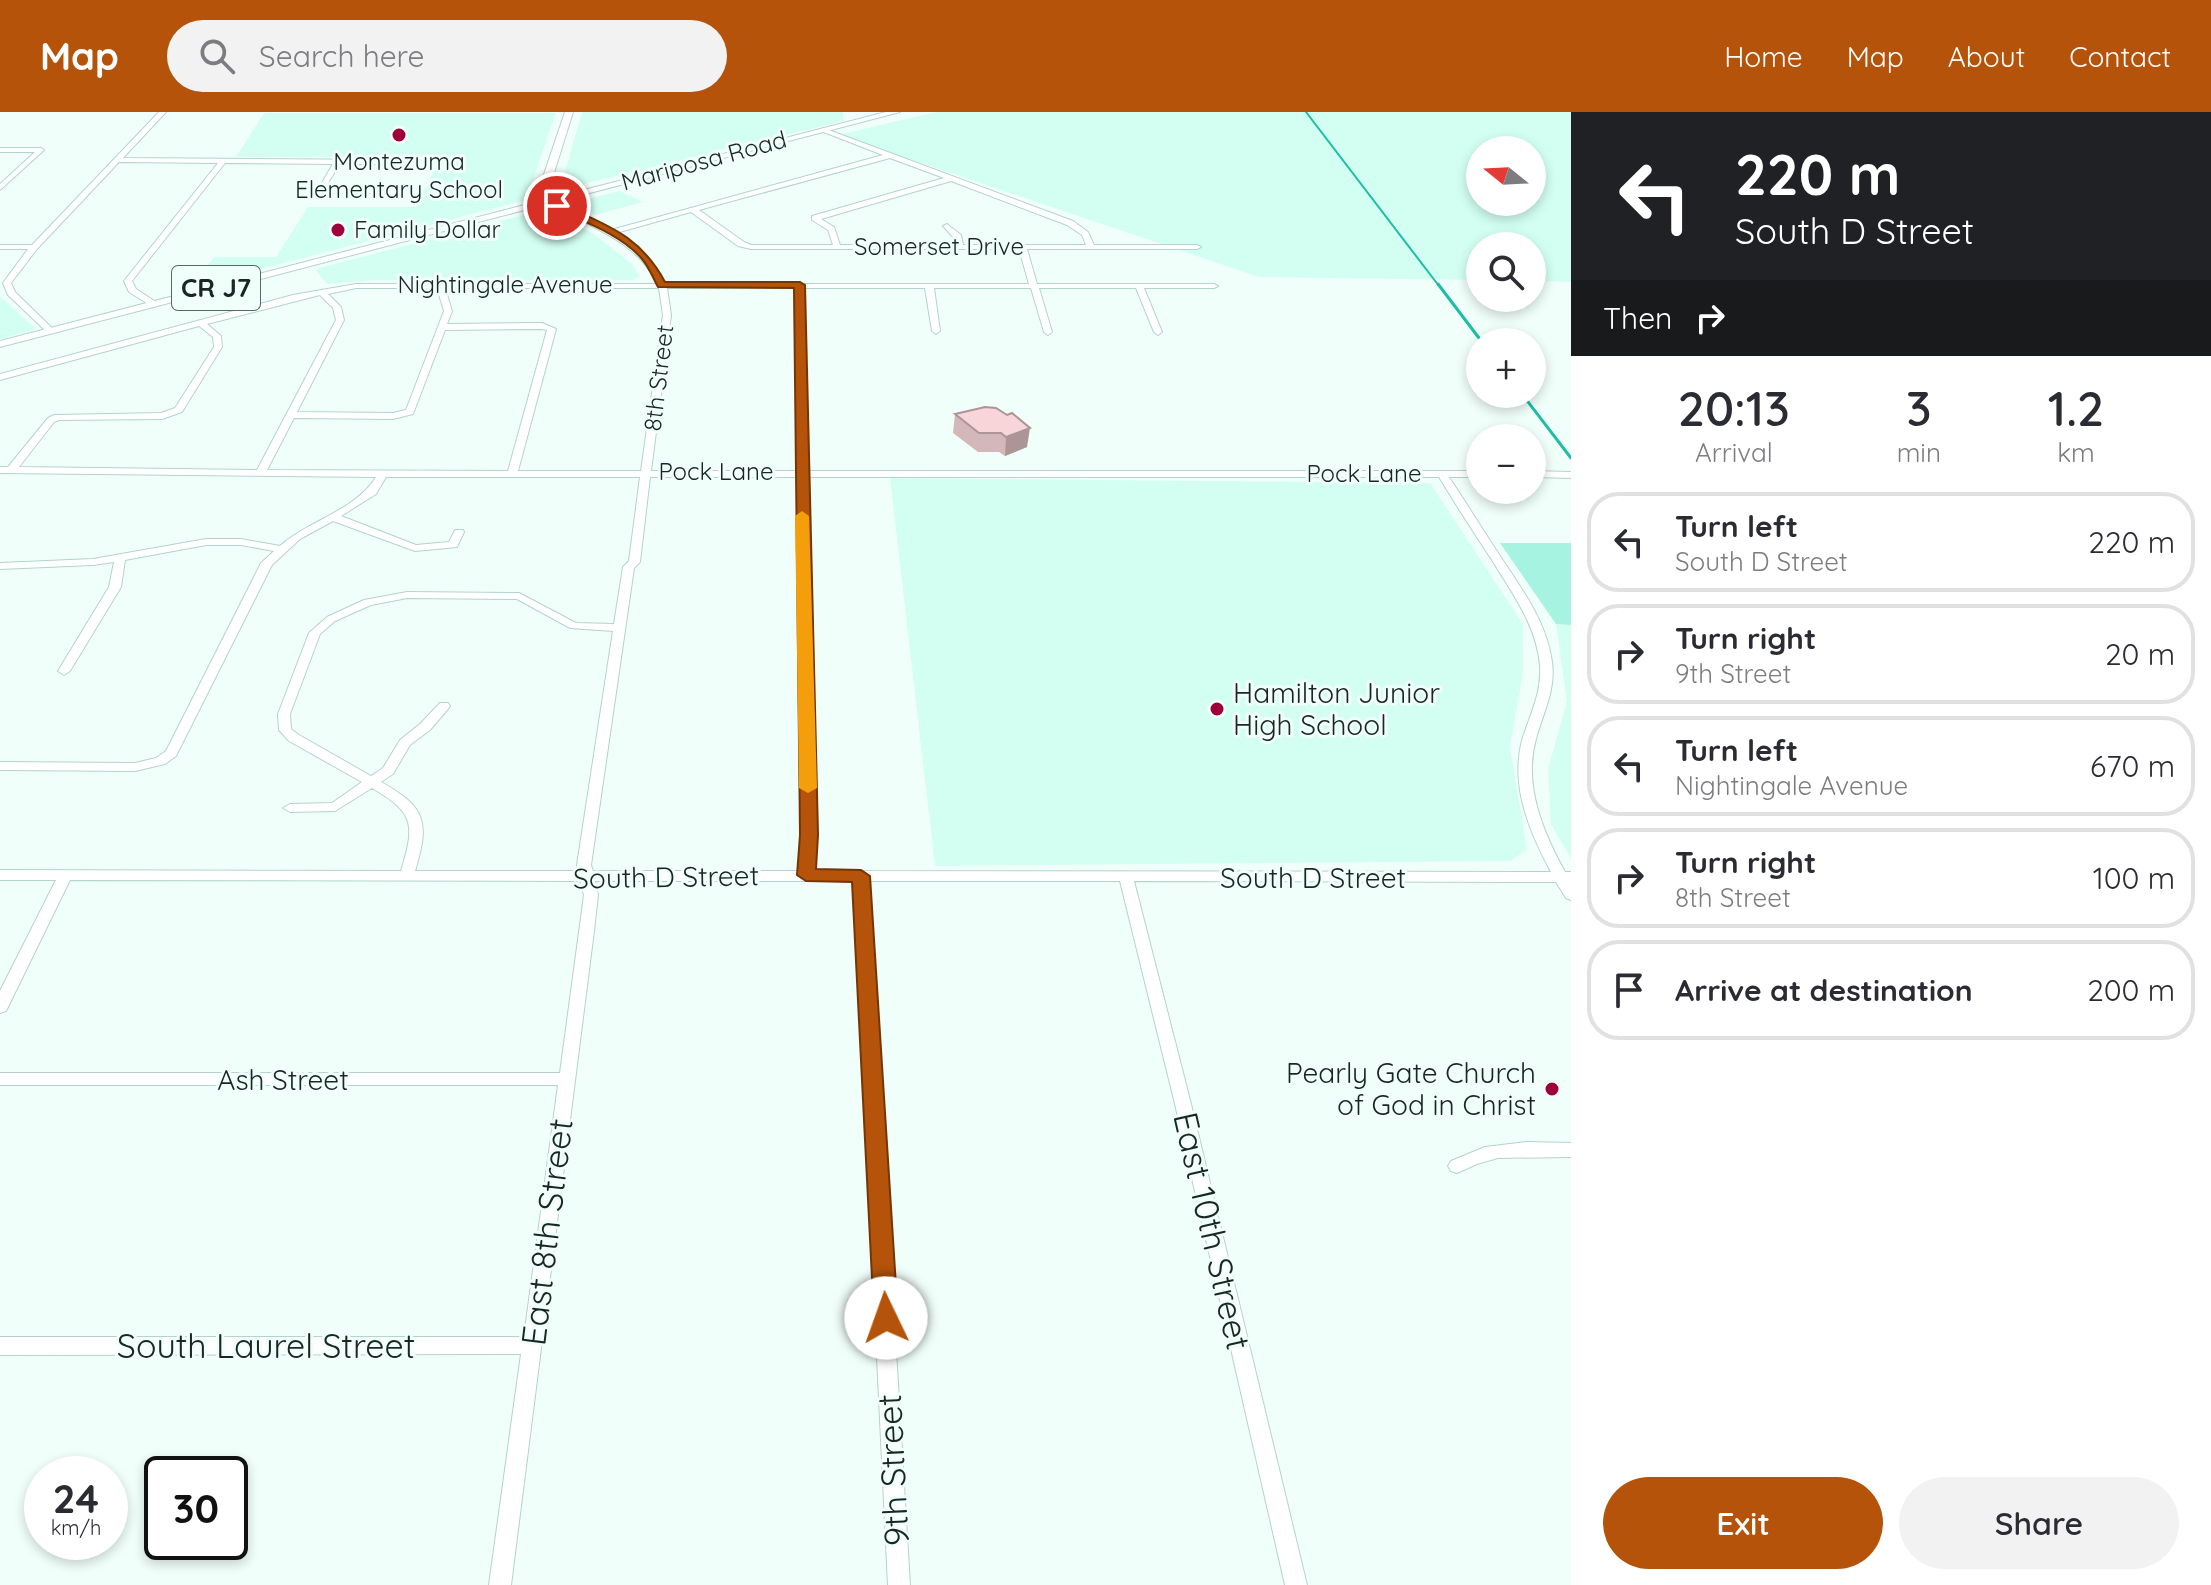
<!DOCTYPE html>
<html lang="en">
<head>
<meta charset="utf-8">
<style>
  :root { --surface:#fff; --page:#f2f2f3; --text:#2b2b33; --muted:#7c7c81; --line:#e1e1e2; --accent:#b45309 }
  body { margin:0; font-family:Quicksand,sans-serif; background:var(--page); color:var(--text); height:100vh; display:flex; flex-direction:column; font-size:30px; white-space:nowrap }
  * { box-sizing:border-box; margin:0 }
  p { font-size:26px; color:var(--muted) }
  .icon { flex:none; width:44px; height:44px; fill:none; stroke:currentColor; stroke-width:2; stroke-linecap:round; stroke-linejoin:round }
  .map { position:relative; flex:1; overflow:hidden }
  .panel { display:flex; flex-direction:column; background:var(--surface); width:640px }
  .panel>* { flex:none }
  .guide { background:#202124; color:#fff; overflow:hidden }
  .needle { width:52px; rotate:288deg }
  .buttons { position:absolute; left:1466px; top:24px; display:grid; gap:16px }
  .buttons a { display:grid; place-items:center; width:80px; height:80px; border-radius:50%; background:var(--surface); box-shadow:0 4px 12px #0003; font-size:40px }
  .speed { position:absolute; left:24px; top:1344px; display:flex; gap:16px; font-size:40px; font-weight:700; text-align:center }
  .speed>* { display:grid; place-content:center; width:104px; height:104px; border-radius:50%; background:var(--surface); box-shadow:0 4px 12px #0003; line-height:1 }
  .speed small { font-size:20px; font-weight:400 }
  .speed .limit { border:4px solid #111; border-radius:12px; background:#fff; color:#111 }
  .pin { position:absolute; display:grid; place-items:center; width:68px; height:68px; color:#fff; margin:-34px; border:4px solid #fff; border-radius:50%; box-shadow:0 2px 8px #0007 }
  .me { position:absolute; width:88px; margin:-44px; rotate:357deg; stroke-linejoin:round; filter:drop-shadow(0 0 6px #0008) }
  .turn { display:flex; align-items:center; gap:28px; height:168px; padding:0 32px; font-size:36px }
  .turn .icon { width:104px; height:104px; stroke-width:2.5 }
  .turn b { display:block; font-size:56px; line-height:68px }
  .then { display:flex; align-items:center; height:76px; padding:0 32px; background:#0003; gap:16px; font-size:30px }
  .eta { display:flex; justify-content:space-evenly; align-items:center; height:136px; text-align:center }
  .eta b { font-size:48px; font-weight:600; line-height:56px }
  .action { display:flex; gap:16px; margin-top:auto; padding:16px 32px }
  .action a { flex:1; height:92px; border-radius:48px; background:var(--accent); color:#fff; font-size:32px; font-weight:600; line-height:92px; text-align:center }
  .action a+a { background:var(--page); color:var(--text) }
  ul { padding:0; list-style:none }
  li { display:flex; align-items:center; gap:24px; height:100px; margin:0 16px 12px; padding:0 16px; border:4px solid var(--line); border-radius:32px }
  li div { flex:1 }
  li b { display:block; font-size:30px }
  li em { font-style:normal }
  header { display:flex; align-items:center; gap:48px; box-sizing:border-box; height:112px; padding:0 40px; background:var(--accent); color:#fff }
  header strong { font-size:38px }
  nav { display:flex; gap:44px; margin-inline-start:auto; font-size:28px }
  .search { width:560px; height:72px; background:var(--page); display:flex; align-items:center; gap:20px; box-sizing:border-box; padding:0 28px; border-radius:44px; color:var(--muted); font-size:30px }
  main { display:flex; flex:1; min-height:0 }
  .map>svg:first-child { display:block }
  .built { fill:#d3fff3; fill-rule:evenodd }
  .green { fill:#a5f3e0 }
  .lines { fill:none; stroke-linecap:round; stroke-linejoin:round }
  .stream-far1 { stroke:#1dbea4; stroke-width:2 }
  .stream { stroke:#1dbea4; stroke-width:3 }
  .minor-casing { stroke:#b2d4cb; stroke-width:2 }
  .major-casing { stroke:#b2d4cb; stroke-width:2 }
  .minor { fill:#fff; fill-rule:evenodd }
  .major { fill:#fff; fill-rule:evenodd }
  .wall { fill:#d4b7ba }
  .shaded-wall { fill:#ad9597 }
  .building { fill:#f7d5d8; stroke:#ad9597; stroke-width:2 }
  .route { fill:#b45309; stroke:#753606; stroke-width:2 }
  .slow { fill:#f59e0b }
  .poi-dot { fill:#a0003a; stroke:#f1fffb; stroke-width:3 }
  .labels { text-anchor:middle; stroke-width:6; stroke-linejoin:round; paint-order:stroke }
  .far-street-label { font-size:24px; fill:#192623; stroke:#f1fffb }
  .far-poi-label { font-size:24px; fill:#192623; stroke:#f1fffb }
  .shield { fill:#f1fffb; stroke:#5a6764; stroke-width:2 }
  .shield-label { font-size:26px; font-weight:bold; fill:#192623 }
  .poi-label { font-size:28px; fill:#192623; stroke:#f1fffb; text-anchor:start }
  .street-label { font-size:28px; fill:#192623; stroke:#f1fffb }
  .near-street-label { font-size:34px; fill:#192623; stroke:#f1fffb }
</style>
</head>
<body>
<header>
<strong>Map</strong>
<div class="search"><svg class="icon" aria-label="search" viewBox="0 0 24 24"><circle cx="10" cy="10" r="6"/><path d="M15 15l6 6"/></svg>Search here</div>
<nav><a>Home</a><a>Map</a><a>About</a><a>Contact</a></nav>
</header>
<main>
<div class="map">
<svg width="1571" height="1473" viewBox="0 0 1571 1473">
  <rect width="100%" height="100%" fill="#f1fffb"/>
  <path class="built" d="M 582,0 L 843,0 L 844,9 L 571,75 L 561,74 Z
    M 936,0 L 1571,0 L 1571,170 L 1532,169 L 1532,134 L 1480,134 L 1480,168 L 1259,165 L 838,23 ZM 1480,38 L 1532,38 L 1532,90 L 1480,90 Z
    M 264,1 L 556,1 L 526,88 L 192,175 L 214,145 L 276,145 L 308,95 L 416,95 L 441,45 L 236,45 Z
    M 619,79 L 643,90 L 595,103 L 572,91 Z
    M 547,97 L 595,123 L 632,152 L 640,165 L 632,168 L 375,168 L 327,172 L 315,157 Z
    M 0,184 L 36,217 L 0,227 Z
    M 890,366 L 1430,371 L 1523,512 L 1523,560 L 1510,635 L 1527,737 L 1511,749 L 935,754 Z
    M 1556,512 L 1571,513 L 1571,747 L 1551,712 L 1548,657 L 1567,589 Z"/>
  <path class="green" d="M 1500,431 L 1571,431 L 1571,513 L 1556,512 Z"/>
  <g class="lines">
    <path class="stream-far1" d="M 1306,0 L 1439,174"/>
    <path class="stream" d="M 1438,172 L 1482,230
      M 1522,282 L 1571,346"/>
    <defs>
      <path id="minor" d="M 159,0 L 166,0 L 123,46 L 390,48 L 394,50 L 390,52 L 340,52 L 324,77 L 379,77 L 380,79 L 376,81 L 316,81 L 333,52 L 225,51 L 132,169 L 136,177 L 156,190 L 156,194 L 153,195 L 129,180 L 124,169 L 218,51 L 119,50 L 37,137 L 11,171 L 15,180 L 55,219 L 48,221 L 8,183 L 3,171 L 28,137 L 0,137 L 0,133 L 32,133 Z
        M 823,16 L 1073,109 L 1088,120 L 1094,133 L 1197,133 L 1201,135 L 1197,137 L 1027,137 L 1037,172 L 1214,172 L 1218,174 L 1214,176 L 1144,176 L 1162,220 L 1158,223 L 1154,220 L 1136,176 L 1039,176 L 1052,220 L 1048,223 L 1044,220 L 1031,176 L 934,176 L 940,219 L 936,222 L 932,219 L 925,176 L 804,176 L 808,359 L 1480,359 L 1480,365 L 1449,365 C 1467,392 1484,420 1502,447 C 1523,479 1547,511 1552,550 C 1556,578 1543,601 1536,627 C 1523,673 1543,720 1565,760 L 1571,760 L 1571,788 L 1566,786 L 1556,770 L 1134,769 L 1191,992 L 1307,1473 L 1285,1473 L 1175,992 L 1120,769 L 868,769 L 910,1473 L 888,1473 L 854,769 L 595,769 L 598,783 L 594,819 L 511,1473 L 489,1473 L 521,1242 L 0,1243 L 0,1225 L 524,1225 L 558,973 L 0,973 L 0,961 L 560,961 L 584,783 L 580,769 L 70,768 L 8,895 L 6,899 L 0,901 L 0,879 L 56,768 L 0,768 L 0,758 L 401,759 C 415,713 415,701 372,676 L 335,699 L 290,700 L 283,696 L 290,692 L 332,691 L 362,670 L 289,629 L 279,618 L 278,602 L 309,521 L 327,505 L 364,488 L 407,480 L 519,481 L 576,511 L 614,512 L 623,455 L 629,449 L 640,365 L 386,365 L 376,382 L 341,404 L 416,433 L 449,430 L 455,418 L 463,418 L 464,420 L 457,435 L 415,439 L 333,409 L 300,427 L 272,453 L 176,644 L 165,652 L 135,659 L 0,658 L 0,650 L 135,651 L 156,646 L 166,639 L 261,451 L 274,439 L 241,433 L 206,433 L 125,448 L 121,475 L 70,559 L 64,563 L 58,559 L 109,475 L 114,450 L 93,453 L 0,457 L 0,451 L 93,447 L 206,427 L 241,427 L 280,434 C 309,408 355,399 376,365 L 0,361 L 0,355 L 8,355 L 48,306 L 54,303 L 161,301 L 175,296 L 214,235 L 213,225 L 199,214 L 0,268 L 0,262 L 293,183 L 356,172 L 657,172 C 638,128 586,114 548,91 L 548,87 L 554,87 L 611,118 L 883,43 L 821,19 ZM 890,46 L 944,66 L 812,104 L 812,108 L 828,118 L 833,133 L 751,133 L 744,130 L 699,98 ZM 951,69 L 1067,113 L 1082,123 L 1086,133 L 963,133 L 961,123 L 947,112 L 943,114 L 954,126 L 955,133 L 840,133 L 834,115 L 821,107 ZM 691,100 L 738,134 L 751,137 L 1019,137 L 1029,172 L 665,172 C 655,148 638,134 616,121 ZM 356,176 L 437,176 L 444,199 L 406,298 L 393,301 L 297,300 L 344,208 L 341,195 L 328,182 ZM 445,176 L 659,176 L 663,203 L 641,359 L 518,359 L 556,217 L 542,211 L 447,212 L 452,199 ZM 667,176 L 796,176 L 798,359 L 651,359 L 671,203 ZM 320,183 L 333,196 L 336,208 L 257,358 L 19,355 L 54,310 L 59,308 L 162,307 L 182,300 L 222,235 L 221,224 L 207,212 ZM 541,217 L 547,218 L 508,359 L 267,358 L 294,306 L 393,307 L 413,302 L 445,218 ZM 650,365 L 798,365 L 802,723 L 799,759 L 593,759 L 591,753 L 634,456 L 640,450 ZM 808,365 L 1439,365 C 1456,393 1474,421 1492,448 C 1512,481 1537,514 1540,554 C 1542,579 1531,601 1523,625 C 1509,672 1529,719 1551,760 L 813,759 L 816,723 ZM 407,486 L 517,487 L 570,516 L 613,519 L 577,753 L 578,759 L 415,759 C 430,710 426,695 381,670 L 393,662 L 410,633 L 430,618 L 448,597 L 450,594 L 448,591 L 440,591 L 420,612 L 400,628 L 383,656 L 371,664 L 299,623 L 291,617 L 290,602 L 320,522 L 335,509 L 371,493 Z
        M 0,36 L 41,36 L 44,38 L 0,78 L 0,72 L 35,40 L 0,40 Z
        M 1532,359 L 1571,360 L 1571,366 L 1532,365 Z
        M 1526,1030 L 1571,1031 L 1571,1045 L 1498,1046 L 1477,1052 L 1457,1061 L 1451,1059 L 1448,1054 L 1451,1049 L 1485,1035 Z"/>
      <path id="major" d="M 565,0 L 573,0 L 549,77 L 553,86 L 886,0 L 900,0 L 0,235 L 0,229 L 544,88 L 539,77 Z"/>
    </defs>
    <use href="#minor" class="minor-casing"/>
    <use href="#major" class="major-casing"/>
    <use href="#minor" class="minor"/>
    <use href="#major" class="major"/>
  </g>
  <path class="wall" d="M 955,302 L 1007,303 L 1027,335 L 1005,344 L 999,340 L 978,340 L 953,321 Z"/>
  <path class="shaded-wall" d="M 1030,316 L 1027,335 L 1005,344 L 1006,325 Z"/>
  <path class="building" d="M 985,295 L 996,296 L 1007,303 L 1012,301 L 1030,316 L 1006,325 L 1001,321 L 979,321 L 955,302 Z"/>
  <path class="route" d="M 554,92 L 561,92 C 606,113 640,123 665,170 L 800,170 L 805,173 L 818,723 L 816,757 L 861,758 L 870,764 L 898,1206 L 894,1214 L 886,1217 L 877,1214 L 874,1206 L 852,770 L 806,769 L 797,763 L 800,723 L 794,176 L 658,175 C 653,166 649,155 642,147 C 621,122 582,109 554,96 Z"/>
  <path class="slow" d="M 802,399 L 809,404 L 817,676 L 808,681 L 799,676 L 795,404 Z"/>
  <g class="poi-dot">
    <circle cx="399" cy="23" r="8"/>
    <circle cx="338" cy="118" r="8"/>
    <circle cx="1217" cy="597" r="8"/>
    <circle cx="1552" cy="977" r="8"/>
  </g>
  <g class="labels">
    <g class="far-street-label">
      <text transform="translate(704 49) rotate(-15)" y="8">Mariposa Road</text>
      <text x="939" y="143">Somerset Drive</text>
      <text x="505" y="181">Nightingale Avenue</text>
      <text transform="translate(659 266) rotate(-83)" y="8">8th Street</text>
      <text x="716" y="368">Pock Lane</text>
      <text x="1364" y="370">Pock Lane</text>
    </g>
    <g class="far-poi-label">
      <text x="399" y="58">Montezuma<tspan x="399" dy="28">Elementary School</tspan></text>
      <text x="354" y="126" text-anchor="start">Family Dollar</text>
    </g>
    <rect class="shield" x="172" y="154" width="88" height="44" rx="6"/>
    <g class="shield-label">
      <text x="216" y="185">CR J7</text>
    </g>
    <g class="poi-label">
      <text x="1233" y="591">Hamilton Junior<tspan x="1233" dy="32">High School</tspan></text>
      <text x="1536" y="971" text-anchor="end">Pearly Gate Church<tspan x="1536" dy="32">of God in Christ</tspan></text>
    </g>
    <g class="street-label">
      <text transform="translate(666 765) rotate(-1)" y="10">South D Street</text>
      <text x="1313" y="776">South D Street</text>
      <text x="283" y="978">Ash Street</text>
    </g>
    <g class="near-street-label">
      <text transform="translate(1212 1119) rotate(77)" y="12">East 10th Street</text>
      <text transform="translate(547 1120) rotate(-83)" y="12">East 8th Street</text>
      <text x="266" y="1246">South Laurel Street</text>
      <text transform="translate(893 1358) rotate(-93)" y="12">9th Street</text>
    </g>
  </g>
</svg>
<div class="buttons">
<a><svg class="needle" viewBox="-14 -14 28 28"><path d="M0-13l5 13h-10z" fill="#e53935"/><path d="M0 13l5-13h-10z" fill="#7c7c81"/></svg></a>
<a><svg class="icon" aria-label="search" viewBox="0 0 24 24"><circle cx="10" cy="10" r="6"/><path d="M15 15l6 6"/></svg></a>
<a>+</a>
<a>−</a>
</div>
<div class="speed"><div>24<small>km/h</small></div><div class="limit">30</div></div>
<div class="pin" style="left:557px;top:94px;background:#d93025"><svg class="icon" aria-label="arrive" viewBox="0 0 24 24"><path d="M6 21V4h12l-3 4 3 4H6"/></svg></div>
<svg class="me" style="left:886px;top:1206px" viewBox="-20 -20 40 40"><circle r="19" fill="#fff"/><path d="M0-13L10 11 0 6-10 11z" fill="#b45309"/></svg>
</div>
<section class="panel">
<div class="guide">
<div class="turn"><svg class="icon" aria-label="left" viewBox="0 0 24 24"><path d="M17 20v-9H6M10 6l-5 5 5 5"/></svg><div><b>220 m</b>South D Street</div></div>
<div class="then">Then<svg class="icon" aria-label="right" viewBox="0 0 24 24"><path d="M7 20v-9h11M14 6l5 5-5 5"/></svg></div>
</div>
<div class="eta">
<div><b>20:13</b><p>Arrival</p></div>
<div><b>3</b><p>min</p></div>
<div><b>1.2</b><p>km</p></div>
</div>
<ul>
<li><svg class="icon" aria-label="left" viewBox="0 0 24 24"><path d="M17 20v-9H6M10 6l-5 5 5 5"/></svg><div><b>Turn left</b><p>South D Street</p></div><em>220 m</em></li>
<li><svg class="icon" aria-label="right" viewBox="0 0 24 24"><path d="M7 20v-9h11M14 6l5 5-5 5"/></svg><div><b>Turn right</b><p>9th Street</p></div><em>20 m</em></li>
<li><svg class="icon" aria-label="left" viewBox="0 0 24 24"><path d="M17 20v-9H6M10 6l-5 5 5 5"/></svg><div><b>Turn left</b><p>Nightingale Avenue</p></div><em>670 m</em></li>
<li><svg class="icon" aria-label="right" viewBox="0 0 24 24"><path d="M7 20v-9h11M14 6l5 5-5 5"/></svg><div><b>Turn right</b><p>8th Street</p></div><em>100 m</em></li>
<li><svg class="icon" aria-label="arrive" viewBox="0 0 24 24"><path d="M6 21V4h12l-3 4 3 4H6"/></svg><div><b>Arrive at destination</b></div><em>200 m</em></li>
</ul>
<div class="action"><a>Exit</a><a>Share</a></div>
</section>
</main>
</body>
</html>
